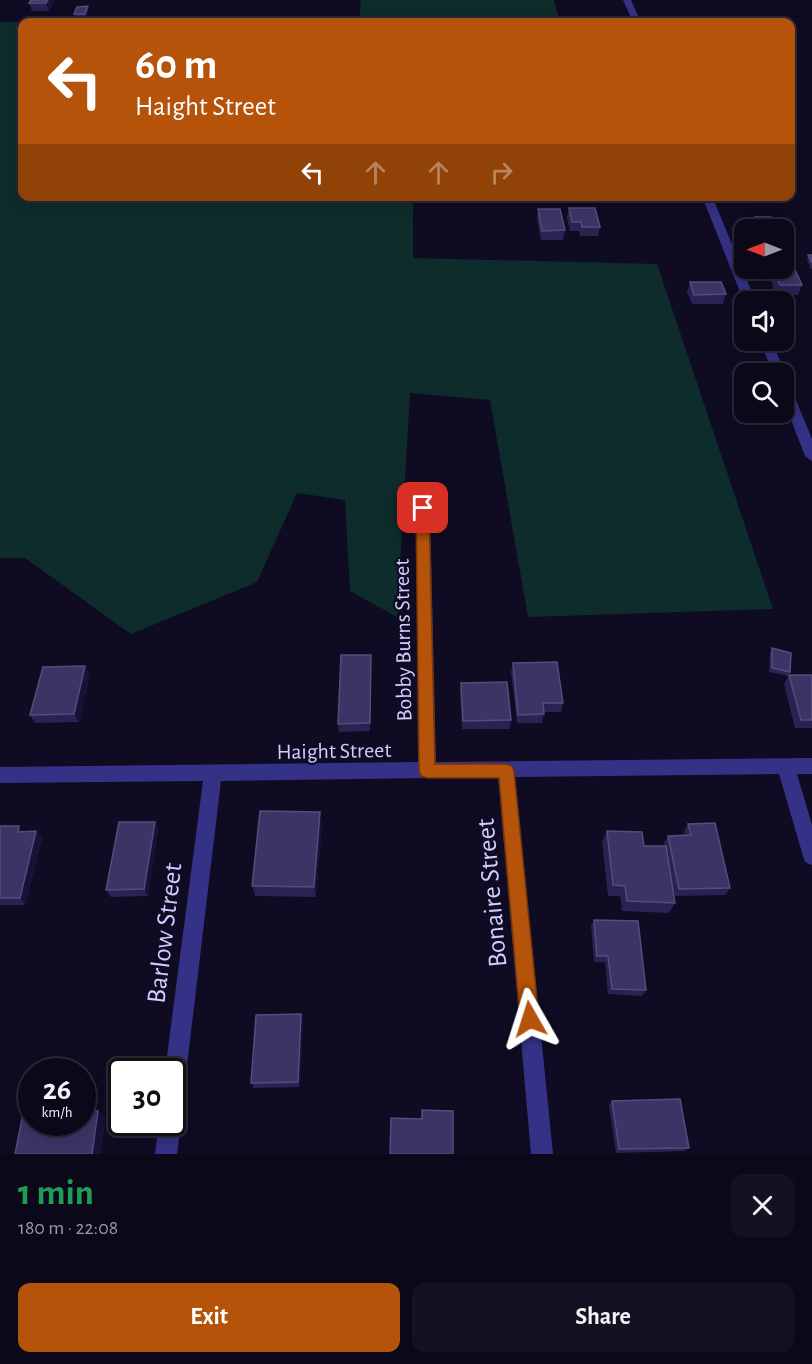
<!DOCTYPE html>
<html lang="en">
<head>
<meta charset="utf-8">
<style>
  :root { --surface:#0b081a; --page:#141123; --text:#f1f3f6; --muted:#9a9aa2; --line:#2b2939; --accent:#b45309 }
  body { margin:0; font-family:"Alegreya Sans",sans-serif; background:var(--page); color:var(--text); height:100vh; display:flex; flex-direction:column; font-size:22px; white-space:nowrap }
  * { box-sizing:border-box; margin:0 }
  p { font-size:20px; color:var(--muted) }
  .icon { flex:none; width:33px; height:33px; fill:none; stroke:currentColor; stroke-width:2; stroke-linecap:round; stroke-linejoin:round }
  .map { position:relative; height:1154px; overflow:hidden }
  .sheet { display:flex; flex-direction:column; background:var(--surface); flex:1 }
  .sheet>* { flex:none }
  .hud { position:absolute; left:18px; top:18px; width:777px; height:183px; border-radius:12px; box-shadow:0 3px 15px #0003,0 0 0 2px var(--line); background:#b45309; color:#fff; overflow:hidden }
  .needle { width:39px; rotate:270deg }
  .tools { position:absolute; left:734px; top:219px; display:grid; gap:12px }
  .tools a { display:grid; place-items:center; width:60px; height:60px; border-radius:12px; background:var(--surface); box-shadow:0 3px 15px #0003,0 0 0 2px var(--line); font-size:30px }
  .speed { position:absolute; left:18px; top:1058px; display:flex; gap:12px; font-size:30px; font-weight:700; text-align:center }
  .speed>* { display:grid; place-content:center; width:78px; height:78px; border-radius:50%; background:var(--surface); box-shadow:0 3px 15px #0003,0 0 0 2px var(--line); line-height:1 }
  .speed small { font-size:15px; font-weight:400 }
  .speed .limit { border:3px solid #111; border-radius:9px; background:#fff; color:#111 }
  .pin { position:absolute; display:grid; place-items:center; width:51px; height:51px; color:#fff; margin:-26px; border-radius:12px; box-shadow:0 3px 9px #0006 }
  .me { position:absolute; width:66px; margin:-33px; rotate:354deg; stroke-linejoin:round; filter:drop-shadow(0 0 4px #0008) }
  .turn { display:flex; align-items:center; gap:21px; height:126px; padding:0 18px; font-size:27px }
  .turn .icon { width:78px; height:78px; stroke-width:2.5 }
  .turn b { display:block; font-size:42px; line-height:51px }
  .lanes { display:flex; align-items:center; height:57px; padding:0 18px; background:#0003; justify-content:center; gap:30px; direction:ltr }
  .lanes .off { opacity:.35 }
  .round { display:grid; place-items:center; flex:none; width:63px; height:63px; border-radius:12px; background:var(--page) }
  .overview { display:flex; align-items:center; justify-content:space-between; height:102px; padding:0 18px }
  h1 { font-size:36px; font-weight:700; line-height:45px; color:#1e9e55 }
  .button { display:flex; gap:12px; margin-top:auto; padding:12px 18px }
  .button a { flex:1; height:69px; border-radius:12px; background:var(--accent); color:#fff; font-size:24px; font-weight:700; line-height:69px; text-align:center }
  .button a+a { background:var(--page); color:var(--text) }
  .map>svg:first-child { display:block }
  .green { fill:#0e2c2b }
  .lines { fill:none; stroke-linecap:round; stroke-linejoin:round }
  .street { fill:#353186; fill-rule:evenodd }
  .wall { fill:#2c2252 }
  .shaded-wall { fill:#191137 }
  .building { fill:#3d3465; stroke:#554c7d; stroke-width:1.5 }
  .route { fill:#b45309; stroke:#753606; stroke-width:1.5 }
  .labels { text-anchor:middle; stroke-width:4.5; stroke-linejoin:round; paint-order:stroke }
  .street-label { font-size:22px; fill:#d2ccff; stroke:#0f0b22 }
  .near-street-label { font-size:27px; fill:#d2ccff; stroke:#0f0b22 }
</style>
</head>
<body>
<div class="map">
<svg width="812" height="1154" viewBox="0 0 812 1154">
  <rect width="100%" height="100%" fill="#0f0b22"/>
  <path class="green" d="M 361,0 L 554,0 L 560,22 L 22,22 L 22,196 L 413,197 L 413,258 L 657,264 L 773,609 L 528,617 L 490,400 L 410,393 L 397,617 L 350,591 L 345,500 L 297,493 L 257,582 L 131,634 L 25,558 L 0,558 L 0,22 L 359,22 Z"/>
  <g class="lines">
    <path class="street" d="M 623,0 L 631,0 L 641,22 L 633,22 Z
      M 413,196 L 585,196 L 580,199 L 415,202 L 410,199 Z
      M 702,196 L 712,196 L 756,302 L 744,302 Z
      M 760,340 L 772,340 L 785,374 L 783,377 L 783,374 L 773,374 Z
      M 783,379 L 789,383 L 812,439 L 812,461 L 805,456 L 783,399 Z
      M 423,503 L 430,508 L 436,762 L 812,758 L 812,774 L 797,774 L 812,825 L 812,865 L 805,862 L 803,856 L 779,774 L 515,777 L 553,1154 L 531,1154 L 498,777 L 221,781 L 183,1099 L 180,1107 L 172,1110 L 172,1071 L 165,1071 L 203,781 L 0,783 L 0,767 L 418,762 L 416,508 Z
      M 172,1112 L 178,1114 L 181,1122 L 177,1154 L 155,1154 L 159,1122 L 172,1122 Z"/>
  </g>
  <path class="wall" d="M 31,0 L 54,0 L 49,11 L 32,11 L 29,3 Z
    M 89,11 L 86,18 L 75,18 L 74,14 Z
    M 569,208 L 600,227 L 598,236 L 580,236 L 579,231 L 570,231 L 567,218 Z
    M 538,209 L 565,230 L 563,240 L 541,240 L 537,219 Z
    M 755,217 L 771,217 L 774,224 L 783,224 L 787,234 L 784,244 L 783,244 L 783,230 L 753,230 L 752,226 Z
    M 808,255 L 812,255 L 812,269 L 811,269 L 807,260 Z
    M 769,268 L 783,268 L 802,285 L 798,295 L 776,295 L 768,272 Z
    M 690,282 L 726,294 L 723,304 L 692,304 L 687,292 Z
    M 772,648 L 790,672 L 788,676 L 769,672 L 770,653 Z
    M 371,655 L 370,731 L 339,732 L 338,724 Z
    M 513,663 L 563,703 L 561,712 L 544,712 L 542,723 L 517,723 L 511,672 Z
    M 90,675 L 79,722 L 35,723 L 30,715 Z
    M 789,675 L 812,675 L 812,728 L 795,728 L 784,684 Z
    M 461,683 L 511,720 L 510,729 L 462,729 L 460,691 Z
    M 155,822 L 158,829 L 148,896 L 111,897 L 106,890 Z
    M 322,823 L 316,897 L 255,896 L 252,886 Z
    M 688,824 L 730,888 L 725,895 L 675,896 L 671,877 L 675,903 L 669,913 L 622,911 L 620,896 L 608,896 L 602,842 L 607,831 L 644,846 L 664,846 L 664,843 L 668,836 L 685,835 L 684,831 Z
    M 0,826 L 24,832 L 36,831 L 42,839 L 25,905 L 0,905 Z
    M 594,920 L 646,990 L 642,996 L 608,994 L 605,962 L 594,962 L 591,926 Z
    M 301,1014 L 303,1019 L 300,1087 L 254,1088 L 251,1083 Z
    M 612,1101 L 689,1148 L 684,1151 L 616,1153 L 609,1105 Z"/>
  <path class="shaded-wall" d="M 48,0 L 54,0 L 49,11 L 46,3 Z
    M 88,6 L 89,11 L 86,18 L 85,14 Z
    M 85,666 L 90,675 L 79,722 L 74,714 Z
    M 320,812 L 322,823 L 316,897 L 314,887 Z
    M 155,822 L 158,829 L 148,896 L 144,889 Z
    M 19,826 L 25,833 L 18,832 Z
    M 36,831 L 42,839 L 25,905 L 20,898 Z
    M 301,1014 L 303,1019 L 300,1087 L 298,1082 Z
    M 98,1111 L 106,1117 L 101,1154 L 92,1154 Z"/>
  <path class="building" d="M 31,0 L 48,0 L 46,3 L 29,3 Z
    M 88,6 L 85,14 L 74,14 L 77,7 Z
    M 569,208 L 595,208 L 600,227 L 582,227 L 581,222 L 572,222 Z
    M 538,209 L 560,209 L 565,230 L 542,231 Z
    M 755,217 L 771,217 L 774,224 L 783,224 L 787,234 L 783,234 L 783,230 L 760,230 Z
    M 808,255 L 812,255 L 812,263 Z
    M 783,263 L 792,263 L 802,285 L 780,285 L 773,268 L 783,268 Z
    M 690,282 L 721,282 L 726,294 L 694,295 Z
    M 772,648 L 791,653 L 790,672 L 772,668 Z
    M 341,655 L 371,655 L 370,723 L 338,724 Z
    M 557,662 L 563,703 L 543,703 L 544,714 L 518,715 L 513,663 Z
    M 85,666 L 74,714 L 30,715 L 43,667 Z
    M 789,675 L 812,675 L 812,720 L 801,720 Z
    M 507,682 L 511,720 L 463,721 L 461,683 Z
    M 260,811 L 320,812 L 314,887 L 252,886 Z
    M 119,822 L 155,822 L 144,889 L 106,890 Z
    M 715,823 L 730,888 L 679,889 L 668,836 L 691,835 L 688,824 Z
    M 0,826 L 19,826 L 18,832 L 36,831 L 20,898 L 0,898 Z
    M 607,831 L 642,832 L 644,846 L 666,846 L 675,903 L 627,901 L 625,886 L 613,885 Z
    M 594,920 L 638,921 L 646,990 L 612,989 L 608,956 L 597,956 Z
    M 301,1014 L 298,1082 L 251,1083 L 256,1015 Z
    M 680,1099 L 689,1148 L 619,1149 L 612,1101 Z
    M 422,1110 L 453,1111 L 453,1154 L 390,1154 L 391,1118 L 422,1119 Z
    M 98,1111 L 92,1154 L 15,1154 L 23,1114 L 32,1114 L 32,1122 L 82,1122 L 82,1112 Z"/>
  <path class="route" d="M 423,503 L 429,508 L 435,764 L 506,764 L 512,766 L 514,771 L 539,1019 L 536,1026 L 530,1028 L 523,1026 L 520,1019 L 499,778 L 427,778 L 421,776 L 419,771 L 416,508 Z"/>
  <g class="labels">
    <g class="street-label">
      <text transform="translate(402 640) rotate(-91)" y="8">Bobby Burns Street</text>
      <text transform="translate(334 750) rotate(-1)" y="8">Haight Street</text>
    </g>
    <g class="near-street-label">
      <text transform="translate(491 893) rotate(-95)" y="9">Bonaire Street</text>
      <text transform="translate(164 933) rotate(-83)" y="9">Barlow Street</text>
    </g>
  </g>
</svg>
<div class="tools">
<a><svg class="needle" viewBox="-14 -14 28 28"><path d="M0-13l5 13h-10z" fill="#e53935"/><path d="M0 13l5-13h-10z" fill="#9a9aa2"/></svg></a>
<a><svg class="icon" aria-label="sound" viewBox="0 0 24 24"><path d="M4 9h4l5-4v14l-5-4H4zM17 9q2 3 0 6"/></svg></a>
<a><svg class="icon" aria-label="search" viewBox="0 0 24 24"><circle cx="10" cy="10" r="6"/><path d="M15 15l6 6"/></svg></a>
</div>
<div class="speed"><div>26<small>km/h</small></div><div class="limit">30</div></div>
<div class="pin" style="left:423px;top:508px;background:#d93025"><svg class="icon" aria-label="arrive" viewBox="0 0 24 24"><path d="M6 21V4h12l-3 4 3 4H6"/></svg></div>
<svg class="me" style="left:530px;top:1019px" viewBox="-20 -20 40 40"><path d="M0-17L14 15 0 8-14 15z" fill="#b45309" stroke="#fff" stroke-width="4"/></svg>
<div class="hud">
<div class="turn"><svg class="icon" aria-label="left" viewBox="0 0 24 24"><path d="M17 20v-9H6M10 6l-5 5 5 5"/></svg><div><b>60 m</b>Haight Street</div></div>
<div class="lanes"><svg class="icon" aria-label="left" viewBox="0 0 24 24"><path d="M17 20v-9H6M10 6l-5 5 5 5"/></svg><svg class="icon off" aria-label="ahead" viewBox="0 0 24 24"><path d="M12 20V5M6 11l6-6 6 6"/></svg><svg class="icon off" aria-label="ahead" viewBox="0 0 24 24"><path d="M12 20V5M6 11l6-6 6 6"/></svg><svg class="icon off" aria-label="right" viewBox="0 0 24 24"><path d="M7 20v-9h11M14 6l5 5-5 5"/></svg></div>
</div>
</div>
<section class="sheet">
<div class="overview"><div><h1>1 min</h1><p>180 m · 22:08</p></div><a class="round"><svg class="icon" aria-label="close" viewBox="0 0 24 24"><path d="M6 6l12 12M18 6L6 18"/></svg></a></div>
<div class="button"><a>Exit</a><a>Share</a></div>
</section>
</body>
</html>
